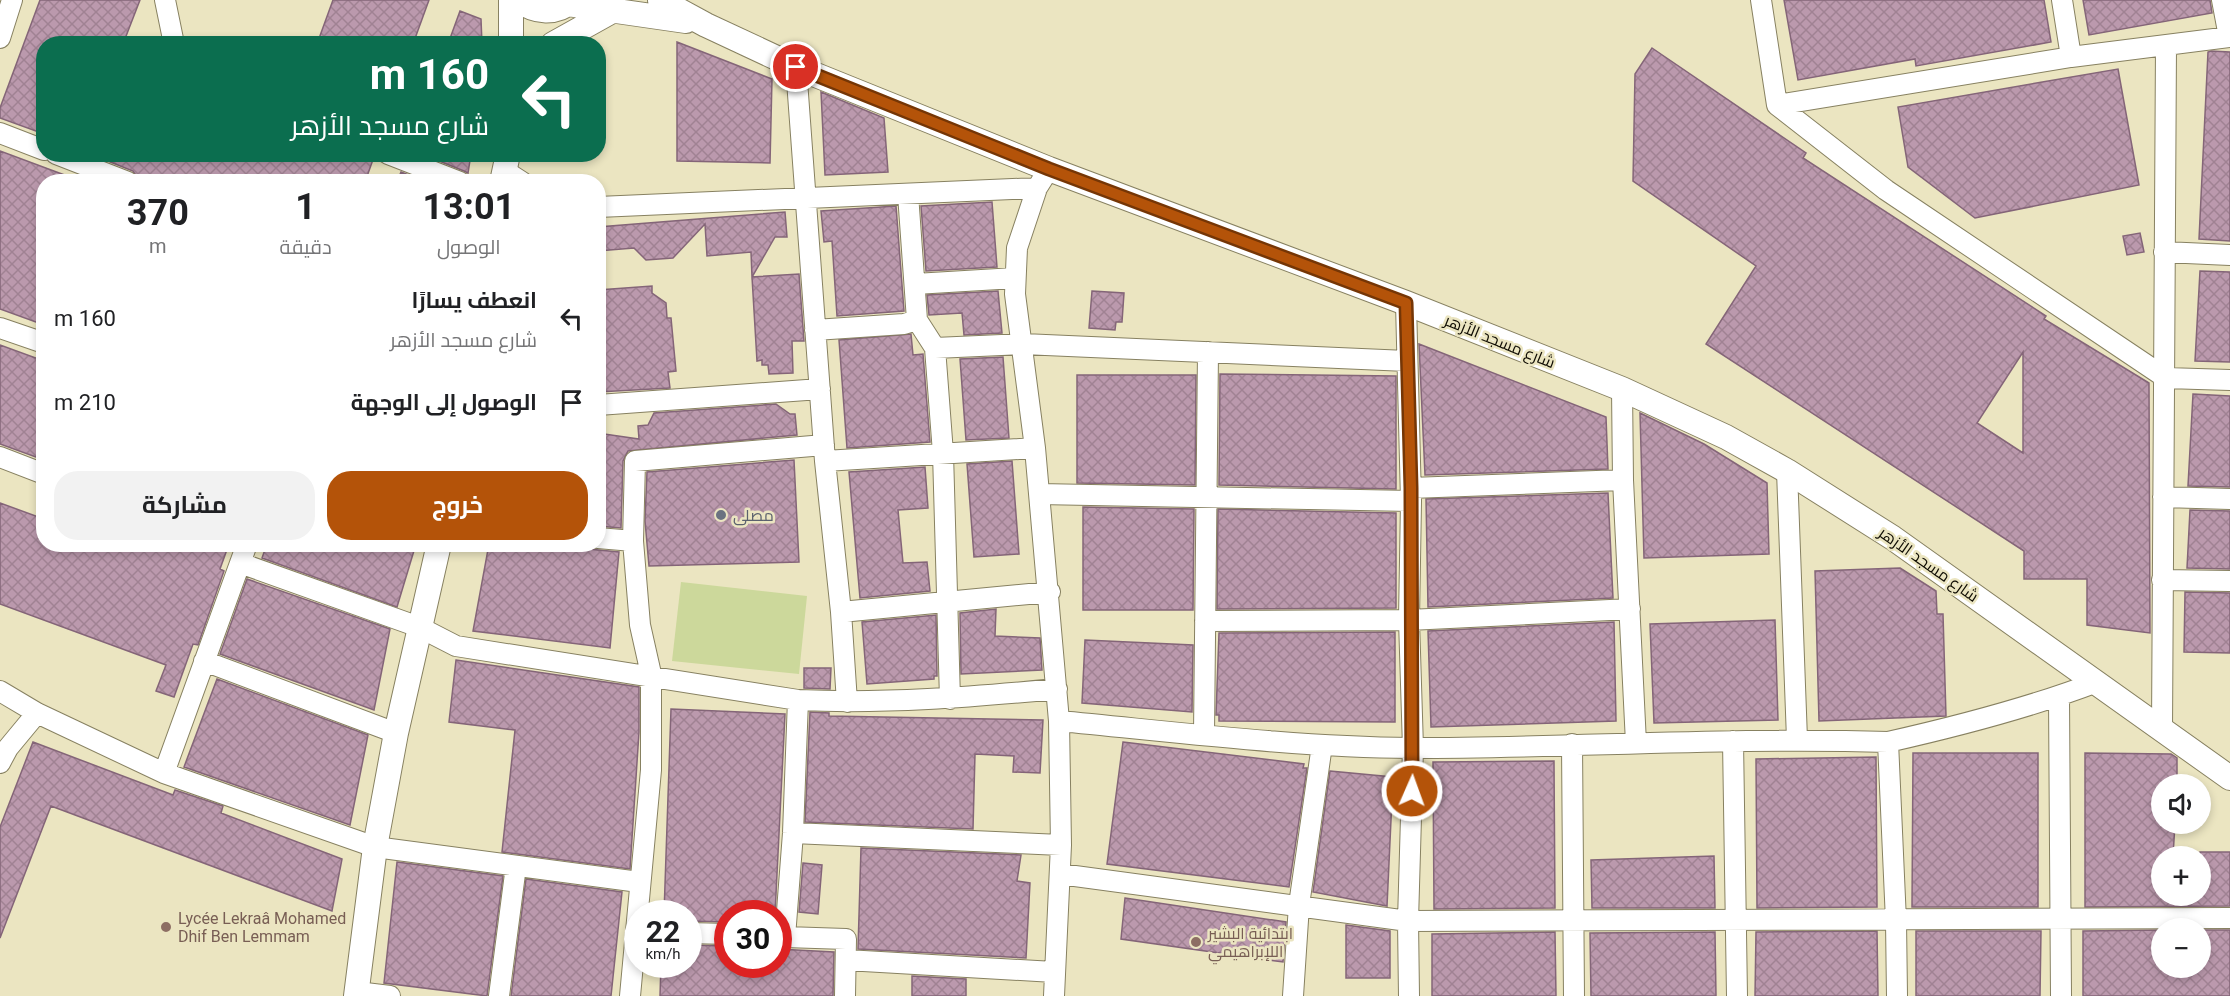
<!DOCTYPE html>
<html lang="ar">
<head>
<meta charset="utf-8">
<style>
  :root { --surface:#fff; --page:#f2f2f2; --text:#202124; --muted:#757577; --accent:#b45309 }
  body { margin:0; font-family:Roboto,Cairo,sans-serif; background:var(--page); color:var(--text); direction:rtl; height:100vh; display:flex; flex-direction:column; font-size:22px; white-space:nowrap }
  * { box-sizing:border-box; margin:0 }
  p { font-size:20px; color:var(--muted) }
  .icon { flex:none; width:33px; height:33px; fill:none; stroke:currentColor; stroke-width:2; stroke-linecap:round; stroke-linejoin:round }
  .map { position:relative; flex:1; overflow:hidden; direction:ltr }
  .details { position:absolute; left:36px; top:174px; width:570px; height:378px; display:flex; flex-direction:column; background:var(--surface); border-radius:24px; box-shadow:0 3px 9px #0003; direction:rtl }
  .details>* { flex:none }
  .hud { position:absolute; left:36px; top:36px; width:570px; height:126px; border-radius:24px; box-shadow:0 3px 9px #0003; direction:rtl; background:#0b6e4f; color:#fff; overflow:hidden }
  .buttons { position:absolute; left:2151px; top:774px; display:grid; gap:12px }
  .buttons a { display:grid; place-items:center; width:60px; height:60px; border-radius:50%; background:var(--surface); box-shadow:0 3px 9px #0003; font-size:30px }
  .speed { position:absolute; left:624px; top:900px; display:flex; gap:12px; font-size:30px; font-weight:700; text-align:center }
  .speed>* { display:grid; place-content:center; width:78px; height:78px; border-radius:50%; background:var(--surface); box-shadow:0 3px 9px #0003; line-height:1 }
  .speed small { font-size:15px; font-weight:400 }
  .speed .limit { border:9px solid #d22; background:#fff; color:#111 }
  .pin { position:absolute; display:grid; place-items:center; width:51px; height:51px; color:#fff; margin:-26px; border:3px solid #fff; border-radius:50%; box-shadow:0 2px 6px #0007 }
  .me { position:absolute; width:66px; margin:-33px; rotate:2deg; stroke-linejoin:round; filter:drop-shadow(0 0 4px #0008) }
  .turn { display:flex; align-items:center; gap:21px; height:126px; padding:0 18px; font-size:27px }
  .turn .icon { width:78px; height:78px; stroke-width:2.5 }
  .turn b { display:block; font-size:42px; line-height:51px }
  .eta { display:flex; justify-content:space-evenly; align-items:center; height:102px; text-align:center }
  .eta b { font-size:36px; font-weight:700; line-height:42px }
  .cta { display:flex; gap:12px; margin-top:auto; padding:12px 18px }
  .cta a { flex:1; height:69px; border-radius:24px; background:var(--accent); color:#fff; font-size:24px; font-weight:700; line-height:69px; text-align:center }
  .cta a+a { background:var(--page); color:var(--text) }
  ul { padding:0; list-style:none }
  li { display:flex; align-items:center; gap:18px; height:84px; padding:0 18px }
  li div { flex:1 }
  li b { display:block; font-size:22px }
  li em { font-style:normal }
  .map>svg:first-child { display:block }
  .grass { fill:#ccd89b }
  .building { fill:url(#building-cross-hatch); stroke:#846578; stroke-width:1.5; fill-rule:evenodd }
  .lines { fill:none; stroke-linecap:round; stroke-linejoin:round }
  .minor-casing { stroke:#878161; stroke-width:22 }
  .tertiary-casing { stroke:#878161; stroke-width:26 }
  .minor { stroke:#fff; stroke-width:20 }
  .tertiary { stroke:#fff; stroke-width:24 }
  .route-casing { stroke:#753606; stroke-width:15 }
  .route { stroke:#b45309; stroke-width:10 }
  .worship-dot { fill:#6b7280; stroke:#ebe5c1; stroke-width:2 }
  .education-dot { fill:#8d6e63; stroke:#ebe5c1; stroke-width:2 }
  .labels { text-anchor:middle; stroke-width:5; stroke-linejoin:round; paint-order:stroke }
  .street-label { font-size:16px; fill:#0e0b02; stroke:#ebe5c1 }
  .worship-label { font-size:16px; fill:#5b616d; stroke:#ebe5c1; text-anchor:start }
  .education-label { font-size:16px; fill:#785e54; stroke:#ebe5c1; text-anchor:start }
</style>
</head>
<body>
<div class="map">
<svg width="2230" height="996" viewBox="0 0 2230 996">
  <defs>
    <pattern id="building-cross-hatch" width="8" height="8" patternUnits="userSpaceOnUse" patternTransform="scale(1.5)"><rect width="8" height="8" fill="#bb99ad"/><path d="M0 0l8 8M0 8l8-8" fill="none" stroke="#a08293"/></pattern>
  </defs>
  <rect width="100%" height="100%" fill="#ebe5c1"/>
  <path class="grass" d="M 681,582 L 807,596 L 799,674 L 672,661 Z"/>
  <path class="building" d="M 40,0 L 140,0 L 123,44 L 44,44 L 44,134 L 0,118 L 0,108 Z
    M 333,0 L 429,0 L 413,44 L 317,44 Z
    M 1784,0 L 2044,0 L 2051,42 L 1916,66 L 1915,59 L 1798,80 Z
    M 2083,0 L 2210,0 L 2212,13 L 2089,35 Z
    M 460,11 L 481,19 L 482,44 L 448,44 Z
    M 677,42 L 772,79 L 770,163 L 677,161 Z
    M 1652,48 L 1806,153 L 1803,158 L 2046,316 L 2044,319 L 2149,383 L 2150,633 L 2087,625 L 2087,579 L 2024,579 L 2024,551 L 1706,344 L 1756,266 L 1633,181 L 1635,74 ZM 2023,352 L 2023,453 L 1977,423 Z
    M 2211,51 L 2230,52 L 2230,241 L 2199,239 L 2208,52 Z
    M 2118,69 L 2139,185 L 1975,218 L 1908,167 L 1898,107 Z
    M 821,92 L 884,118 L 888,172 L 825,175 Z
    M 0,151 L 78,180 L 44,182 L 44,325 L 0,309 Z
    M 111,154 L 375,154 L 365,182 L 140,182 L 133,171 L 108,161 Z
    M 422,154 L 471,154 L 468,173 L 464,171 Z
    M 401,172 L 426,182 L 397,182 Z
    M 992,202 L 997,267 L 926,271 L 921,206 Z
    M 896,206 L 904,311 L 837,316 L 832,241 L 824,242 L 821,211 Z
    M 785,212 L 787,237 L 775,237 L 752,277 L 751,252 L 707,256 L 705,224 L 673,258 L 646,260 L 634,248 L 598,251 L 598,227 Z
    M 2140,233 L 2144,252 L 2127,255 L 2123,236 Z
    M 2200,271 L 2230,272 L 2230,362 L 2195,361 Z
    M 799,274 L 804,341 L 792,341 L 793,373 L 769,374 L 768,365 L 762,365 L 762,360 L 757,361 L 752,277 Z
    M 652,286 L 652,293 L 666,303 L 667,318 L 671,318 L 676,371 L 668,372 L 670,388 L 598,392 L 598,290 Z
    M 998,291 L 1002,333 L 964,335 L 962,313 L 929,315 L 927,295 Z
    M 1092,291 L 1124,293 L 1122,322 L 1116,322 L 1115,330 L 1089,328 Z
    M 911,334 L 913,355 L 923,354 L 930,442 L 847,448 L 839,340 Z
    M 1419,344 L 1606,417 L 1608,469 L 1425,475 Z
    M 0,345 L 44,361 L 44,460 L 0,444 Z
    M 1003,357 L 1009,438 L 966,440 L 960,359 Z
    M 1220,374 L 1396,376 L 1396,489 L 1219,485 Z
    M 1077,375 L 1196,375 L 1195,485 L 1077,483 Z
    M 2193,394 L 2230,396 L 2230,487 L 2188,486 Z
    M 776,404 L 790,414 L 795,414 L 797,435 L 628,451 L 623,461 L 621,528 L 598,526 L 598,433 L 639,439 L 638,426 L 648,425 L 654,413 Z
    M 1640,413 L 1704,444 L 1767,483 L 1769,554 L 1644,558 Z
    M 794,460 L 799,562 L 649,566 L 645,521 L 647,472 Z
    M 1012,461 L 1019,554 L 974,557 L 967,464 Z
    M 925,467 L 928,508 L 898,510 L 903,563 L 927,562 L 930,591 L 860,598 L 849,472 Z
    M 1608,493 L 1613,598 L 1428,607 L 1426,499 Z
    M 0,503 L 44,519 L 44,544 L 229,544 L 220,569 L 224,571 L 198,645 L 193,644 L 174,697 L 156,691 L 166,665 L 0,604 Z
    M 1083,507 L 1194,509 L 1193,610 L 1083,610 Z
    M 1218,509 L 1396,513 L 1396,608 L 1217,609 Z
    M 2190,510 L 2230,511 L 2230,569 L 2187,568 Z
    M 267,544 L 416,544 L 397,607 L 262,558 Z
    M 489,544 L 536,544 L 619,552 L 610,648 L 473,631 Z
    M 1900,568 L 1936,591 L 1937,614 L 1943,614 L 1946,716 L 1819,721 L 1815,571 Z
    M 247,579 L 390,629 L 374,710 L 220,654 Z
    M 2185,592 L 2230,593 L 2230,653 L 2184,652 Z
    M 996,609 L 995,636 L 1040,638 L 1042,670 L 961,674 L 960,613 Z
    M 936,615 L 937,676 L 934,676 L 934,679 L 867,684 L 862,622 Z
    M 1775,620 L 1778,720 L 1654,723 L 1650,624 Z
    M 1614,622 L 1616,721 L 1431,727 L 1428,631 Z
    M 1395,632 L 1395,722 L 1219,721 L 1219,715 L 1216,715 L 1219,633 Z
    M 1085,640 L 1193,645 L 1192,712 L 1082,703 Z
    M 456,660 L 639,687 L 639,732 L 630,869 L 502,852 L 515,730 L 449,722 Z
    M 804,668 L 831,668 L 830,689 L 804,688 Z
    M 217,679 L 368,735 L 350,825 L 184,767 Z
    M 671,709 L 785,714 L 775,914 L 728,914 L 728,922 L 688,921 L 688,914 L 664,914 Z
    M 810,712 L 829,713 L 829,716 L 1043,720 L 1040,773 L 1013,772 L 1014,756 L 975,754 L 973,829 L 805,822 Z
    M 33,742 L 173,795 L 175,790 L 223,806 L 221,813 L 342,859 L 332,911 L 51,806 L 0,938 L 0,827 Z
    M 1123,742 L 1304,764 L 1303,768 L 1307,768 L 1289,887 L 1107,864 Z
    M 1913,753 L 2038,753 L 2038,907 L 1912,907 Z
    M 2085,753 L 2171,754 L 2177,758 L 2177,784 L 2162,784 L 2162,824 L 2175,824 L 2173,856 L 2162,856 L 2162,896 L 2200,896 L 2200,852 L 2230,852 L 2230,906 L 2085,907 Z
    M 1876,757 L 1877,907 L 1757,908 L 1756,759 Z
    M 1554,761 L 1555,908 L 1434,909 L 1433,762 Z
    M 1330,771 L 1393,777 L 1387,906 L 1313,892 Z
    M 861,848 L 1021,855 L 1017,881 L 1030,883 L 1026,958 L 858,949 Z
    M 1714,856 L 1715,908 L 1592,908 L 1591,860 Z
    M 397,862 L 503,876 L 487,996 L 384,983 Z
    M 803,863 L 822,865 L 818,914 L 799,912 Z
    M 526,879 L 622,892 L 611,996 L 511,996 Z
    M 1125,898 L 1286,922 L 1283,962 L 1121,939 Z
    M 1346,925 L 1390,931 L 1390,978 L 1346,978 Z
    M 2162,930 L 2162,968 L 2200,968 L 2200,930 L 2230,930 L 2230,996 L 2083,996 L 2083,931 Z
    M 1877,931 L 1878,996 L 1755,996 L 1756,932 Z
    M 1916,931 L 2041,931 L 2040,996 L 1916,996 Z
    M 1555,932 L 1556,996 L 1432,996 L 1432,934 Z
    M 1715,932 L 1716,996 L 1591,996 L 1590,933 Z
    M 688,945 L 728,946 L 728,964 L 778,964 L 778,949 L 834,952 L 833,996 L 660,996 L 661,964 L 688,964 Z
    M 912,976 L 966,979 L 966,996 L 912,996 Z"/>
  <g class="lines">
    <defs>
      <path id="minor" d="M 165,0 L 174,44
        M 1761,0 L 1777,105 L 1886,190 L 2166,378 L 2230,380
        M 2062,0 L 2071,57
        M 2222,0 L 2229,37
        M 0,38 L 12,0
        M 796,67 L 825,461 L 841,612 L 847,702
        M 1777,105 L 2071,57 L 2230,37
        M 0,133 L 44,150
        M 56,154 L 128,182
        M 388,154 L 460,182
        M 1049,169 L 1037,188 L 1017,248 L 1015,294 L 1035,448 L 1059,721 L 1061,845 L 1054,996
        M 505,171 L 522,182
        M 908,194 L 917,320 L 935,348 L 943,453 L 950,699
        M 598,207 L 1037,188
        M 2164,252 L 2230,255
        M 915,284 L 1015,278
        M 1406,303 L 1411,501 L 1409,620 L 1413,748 L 1408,921 L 1409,996
        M 0,328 L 44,343
        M 815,330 L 904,324 L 917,320
        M 935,348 L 1023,344 L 1407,361
        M 1622,389 L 1623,480 L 1636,743
        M 598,405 L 820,389
        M 0,457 L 44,474
        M 825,461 L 1035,448
        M 1787,471 L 1797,739
        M 1411,488 L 1623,480
        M 1039,494 L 1411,501
        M 2163,497 L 2230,499
        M 598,538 L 633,541
        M 240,563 L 419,627 L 456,646 L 798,700 C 885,704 971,697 1057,689
        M 2162,580 L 2230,581
        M 841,612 L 1050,592
        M 1205,621 L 1409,620 L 1630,609
        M 204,661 L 396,733
        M 0,691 L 37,713 L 164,773 L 375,847 L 639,882
        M 2059,697 L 2061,996
        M 798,700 L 793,833 L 785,937 L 846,939 L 845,996
        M 1059,721 C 1176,732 1294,747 1412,748 C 1571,748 1729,737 1888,742
        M 2162,729 L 2166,46
        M 1204,734 L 1208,352
        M 1733,741 L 1737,996
        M 1572,744 L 1574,996
        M 0,763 L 8,748 L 37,713
        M 164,773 L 247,544
        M 793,833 L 1061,845
        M 1060,874 L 1408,921 L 2230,918
        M 688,933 L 728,934
        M 846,960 L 1054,972
        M 357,992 L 390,996
        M 499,996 L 516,866
        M 630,996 L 651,770 L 651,674 L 640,625 L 633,541 L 635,461 L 824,445
        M 1293,996 L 1299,905 L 1322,745
        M 1897,996 L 1896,921 L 1888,742 C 1959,726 2029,708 2097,682"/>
      <path id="tertiary" d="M 518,0 C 535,13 556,15 573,0
        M 660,0 L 706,25 L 796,67 L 1049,169 L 1406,303 L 1622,389 L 1726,437 L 1787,471 L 1893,538 L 2230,778
        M 568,4 L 686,21
        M 511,44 L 511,0
        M 553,44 L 614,10
        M 502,182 L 508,154
        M 356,996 L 375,847 L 396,733 L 439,544"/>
    </defs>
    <use href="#minor" class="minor-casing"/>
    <use href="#tertiary" class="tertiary-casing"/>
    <use href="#minor" class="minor"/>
    <use href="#tertiary" class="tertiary"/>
  </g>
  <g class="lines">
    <defs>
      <path id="route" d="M 796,67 L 1049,169 L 1406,303 L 1411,488 L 1412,791"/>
    </defs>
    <use href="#route" class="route-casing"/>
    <use href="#route" class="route"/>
  </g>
  <circle class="worship-dot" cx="721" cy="515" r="6"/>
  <g class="education-dot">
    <circle cx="166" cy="927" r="6"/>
    <circle cx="1196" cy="942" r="6"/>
  </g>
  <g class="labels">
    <g class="street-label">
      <text transform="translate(1500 341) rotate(22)" y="6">شارع مسجد الأزهر</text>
      <text transform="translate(1929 564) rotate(35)" y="6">شارع مسجد الأزهر</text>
    </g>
    <g class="worship-label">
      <text x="733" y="521">مصلى</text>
    </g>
    <g class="education-label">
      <text x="178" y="924">Lycée Lekraâ Mohamed<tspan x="178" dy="18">Dhif Ben Lemmam</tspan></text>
      <text x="1208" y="939">ابتدائية البشير<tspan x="1208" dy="18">اللإبراهيمي</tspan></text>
    </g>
  </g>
</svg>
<div class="buttons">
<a><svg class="icon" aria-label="sound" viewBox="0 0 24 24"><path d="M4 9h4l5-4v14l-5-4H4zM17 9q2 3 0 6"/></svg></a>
<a>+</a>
<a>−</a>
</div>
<div class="speed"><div>22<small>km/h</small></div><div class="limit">30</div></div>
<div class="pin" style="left:796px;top:67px;background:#d93025"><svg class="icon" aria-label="arrive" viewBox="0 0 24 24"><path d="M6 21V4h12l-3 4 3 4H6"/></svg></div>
<svg class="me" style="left:1412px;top:791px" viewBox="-20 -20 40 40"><circle r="17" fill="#b45309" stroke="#fff" stroke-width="3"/><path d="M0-11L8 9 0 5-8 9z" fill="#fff"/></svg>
<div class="hud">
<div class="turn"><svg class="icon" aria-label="left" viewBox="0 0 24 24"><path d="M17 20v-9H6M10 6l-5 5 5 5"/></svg><div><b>160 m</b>شارع مسجد الأزهر</div></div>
</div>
<section class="details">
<div class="eta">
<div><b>13:01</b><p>الوصول</p></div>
<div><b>1</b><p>دقيقة</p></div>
<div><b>370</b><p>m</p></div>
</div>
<ul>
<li><svg class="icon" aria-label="left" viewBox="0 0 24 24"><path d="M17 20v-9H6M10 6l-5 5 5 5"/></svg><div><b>انعطف يسارًا</b><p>شارع مسجد الأزهر</p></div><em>160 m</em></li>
<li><svg class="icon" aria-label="arrive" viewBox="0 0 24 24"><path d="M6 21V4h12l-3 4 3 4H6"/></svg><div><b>الوصول إلى الوجهة</b></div><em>210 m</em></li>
</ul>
<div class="cta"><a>خروج</a><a>مشاركة</a></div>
</section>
</div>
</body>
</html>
